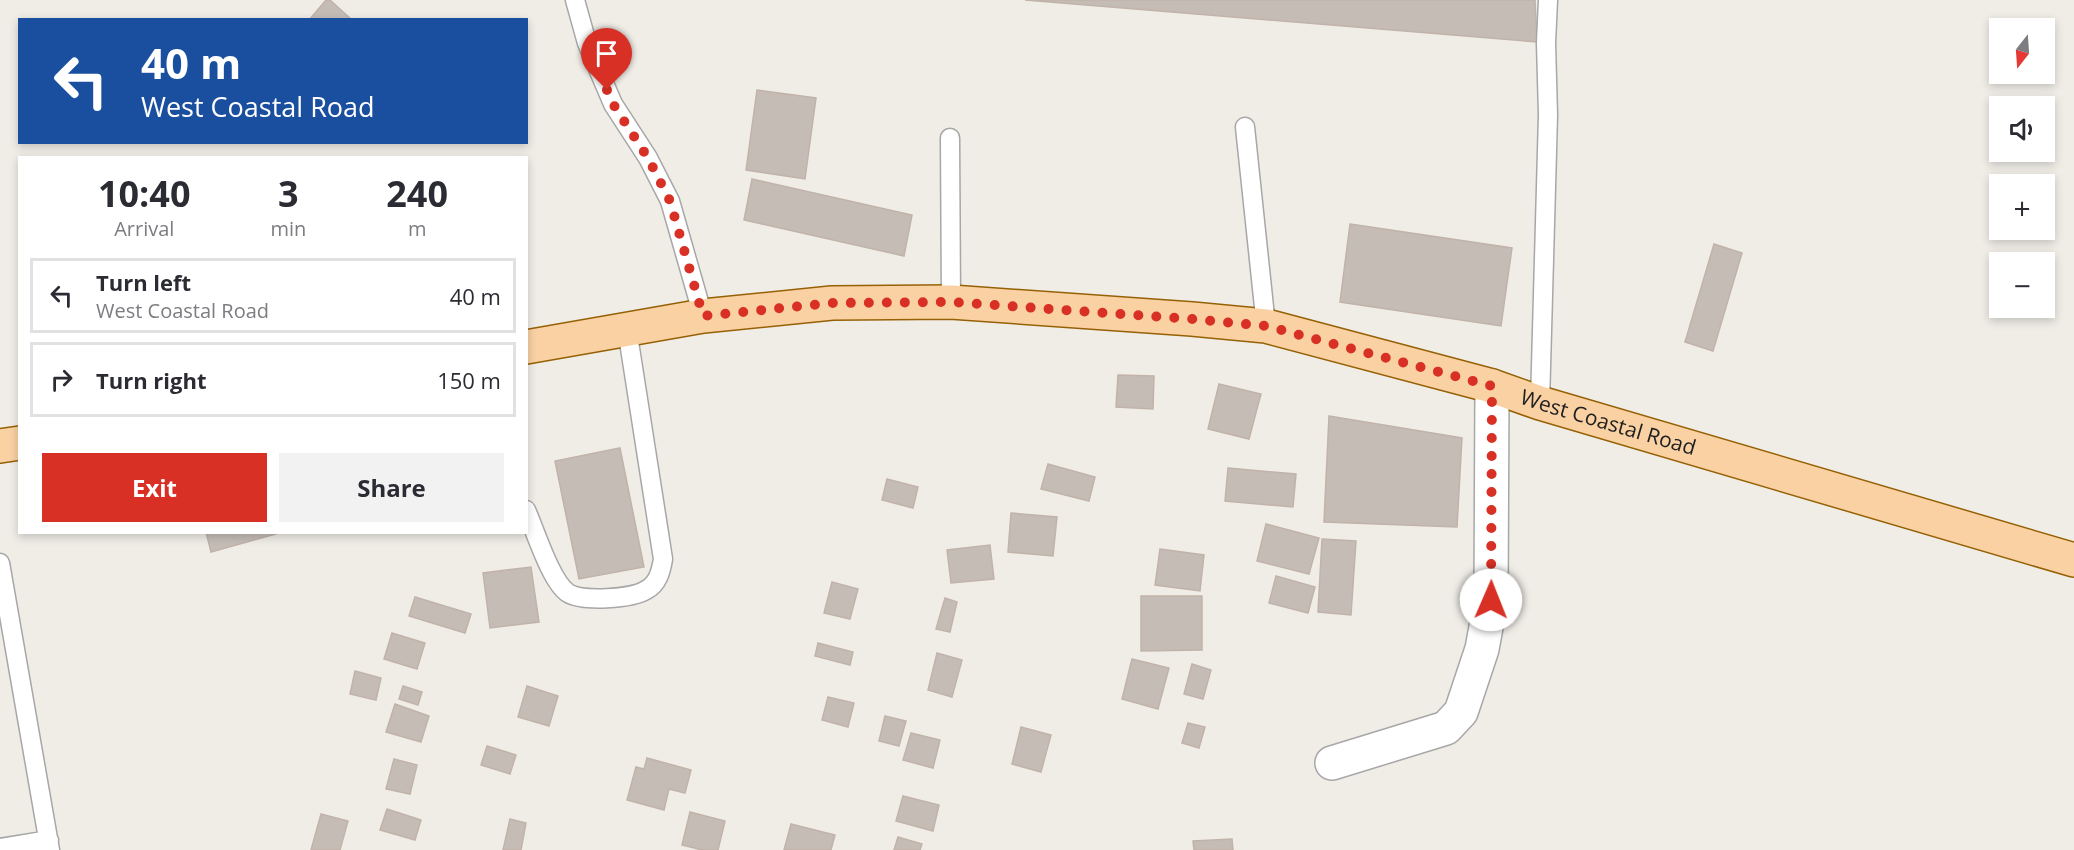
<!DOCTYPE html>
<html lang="en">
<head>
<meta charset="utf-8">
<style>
  :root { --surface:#fff; --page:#f2f2f3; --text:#2b2b33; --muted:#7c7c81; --line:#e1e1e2; --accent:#d93025 }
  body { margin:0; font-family:"Open Sans",sans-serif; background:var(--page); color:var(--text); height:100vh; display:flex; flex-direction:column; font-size:22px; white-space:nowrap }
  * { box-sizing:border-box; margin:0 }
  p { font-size:20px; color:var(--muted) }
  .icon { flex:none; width:33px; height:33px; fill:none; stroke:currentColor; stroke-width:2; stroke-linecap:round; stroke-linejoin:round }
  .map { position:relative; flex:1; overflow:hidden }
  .sheet { position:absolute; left:18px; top:156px; width:510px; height:378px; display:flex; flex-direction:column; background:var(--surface); border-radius:0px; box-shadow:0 3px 9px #0003 }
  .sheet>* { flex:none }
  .hud { position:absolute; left:18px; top:18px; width:510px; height:126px; border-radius:0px; box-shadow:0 3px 9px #0003; background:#1a4fa0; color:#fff; overflow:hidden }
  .needle { width:39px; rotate:197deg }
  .fabs { position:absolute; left:1989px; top:18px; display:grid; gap:12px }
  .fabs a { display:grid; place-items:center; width:66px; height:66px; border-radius:0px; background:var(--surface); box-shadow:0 3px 9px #0003; font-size:30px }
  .pin { position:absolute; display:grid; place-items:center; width:51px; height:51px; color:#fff; margin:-62px -26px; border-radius:50% 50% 50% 0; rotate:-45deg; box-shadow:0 0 6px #0007 }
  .pin .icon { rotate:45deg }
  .me { position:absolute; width:66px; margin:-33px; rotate:1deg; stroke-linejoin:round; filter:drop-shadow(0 0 4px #0008) }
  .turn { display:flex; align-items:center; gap:21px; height:126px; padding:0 24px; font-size:27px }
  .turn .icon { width:78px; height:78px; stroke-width:2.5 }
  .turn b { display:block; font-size:42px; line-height:51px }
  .eta { display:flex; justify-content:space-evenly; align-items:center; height:102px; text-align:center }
  .eta b { font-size:36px; font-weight:700; line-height:42px }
  .action { display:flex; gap:12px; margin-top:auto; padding:12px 24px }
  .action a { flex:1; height:69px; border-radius:0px; background:var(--accent); color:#fff; font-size:24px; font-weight:700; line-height:69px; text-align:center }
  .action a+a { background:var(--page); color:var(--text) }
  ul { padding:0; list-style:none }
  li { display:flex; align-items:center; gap:18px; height:75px; margin:0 12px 9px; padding:0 12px; border:3px solid var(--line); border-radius:0px }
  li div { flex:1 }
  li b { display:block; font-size:22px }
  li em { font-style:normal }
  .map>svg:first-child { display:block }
  .building { fill:#c5bcb6; stroke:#c1b3a9; stroke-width:1.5 }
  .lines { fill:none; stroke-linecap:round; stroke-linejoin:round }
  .lane-casing { stroke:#a7a7a7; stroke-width:21 }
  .street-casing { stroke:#a7a7a7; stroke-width:36 }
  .primary-casing { stroke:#966105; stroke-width:36 }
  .lane { stroke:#fff; stroke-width:18 }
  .street { stroke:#fff; stroke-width:33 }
  .primary { stroke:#f9d1a3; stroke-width:33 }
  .route { stroke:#d93025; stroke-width:10; stroke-dasharray:0 18 }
  .labels { text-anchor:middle; stroke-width:5; stroke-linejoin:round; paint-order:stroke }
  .street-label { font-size:21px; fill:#202020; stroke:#fff }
</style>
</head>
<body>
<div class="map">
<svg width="2074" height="850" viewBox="0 0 2074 850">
  <rect width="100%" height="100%" fill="#f0ede7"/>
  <path class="building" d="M 326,0 L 330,0 L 352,20 L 309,20 Z
    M 1025,0 L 1535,0 L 1537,42 Z
    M 757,90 L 816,98 L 805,179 L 746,170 Z
    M 752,179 L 912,215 L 904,256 L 744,220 Z
    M 1350,224 L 1512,248 L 1501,326 L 1340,302 Z
    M 1714,244 L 1742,253 L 1713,351 L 1685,342 Z
    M 1118,375 L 1154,376 L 1153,409 L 1116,407 Z
    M 1219,384 L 1261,394 L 1249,439 L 1208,429 Z
    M 1329,416 L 1462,438 L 1457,527 L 1324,522 Z
    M 620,448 L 644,567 L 579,579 L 555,461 Z
    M 1048,464 L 1095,477 L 1089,501 L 1041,489 Z
    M 1228,468 L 1296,474 L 1293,507 L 1225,501 Z
    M 887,479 L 918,487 L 913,508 L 882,500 Z
    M 1011,513 L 1057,517 L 1053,556 L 1008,552 Z
    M 1266,524 L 1319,538 L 1309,574 L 1257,561 Z
    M 206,532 L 276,532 L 276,534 L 211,552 Z
    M 1322,539 L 1356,541 L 1351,615 L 1318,612 Z
    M 990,545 L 994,579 L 951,583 L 947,550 Z
    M 1160,549 L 1204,555 L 1200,591 L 1155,585 Z
    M 531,567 L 539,622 L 490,628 L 483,573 Z
    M 1276,576 L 1315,587 L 1308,613 L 1269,603 Z
    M 832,582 L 858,589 L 850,619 L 824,613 Z
    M 1141,596 L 1202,596 L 1202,650 L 1141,651 Z
    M 415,597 L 471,614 L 465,633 L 409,616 Z
    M 945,598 L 957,602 L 950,632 L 936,629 Z
    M 392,633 L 425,643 L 417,669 L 384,659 Z
    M 818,643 L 853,652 L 850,665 L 815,656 Z
    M 937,653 L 962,660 L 952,697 L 928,690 Z
    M 1132,659 L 1169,668 L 1158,709 L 1122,699 Z
    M 1192,664 L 1211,670 L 1203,699 L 1184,694 Z
    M 355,671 L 381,678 L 376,700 L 350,694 Z
    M 403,686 L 422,692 L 418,705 L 399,699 Z
    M 527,686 L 558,696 L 549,726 L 518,717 Z
    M 828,697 L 854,703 L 848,727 L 822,720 Z
    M 395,704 L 429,716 L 421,742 L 386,732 Z
    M 885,716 L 906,721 L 899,746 L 879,741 Z
    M 1188,723 L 1205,727 L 1199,748 L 1182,743 Z
    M 1021,727 L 1051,735 L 1041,772 L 1012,764 Z
    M 911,733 L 940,740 L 933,768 L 903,760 Z
    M 487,746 L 516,755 L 510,774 L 481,765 Z
    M 647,758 L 691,770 L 685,793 L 669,789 L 664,810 L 627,800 L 636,767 L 644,769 Z
    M 394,759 L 417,765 L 410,794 L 386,789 Z
    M 903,796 L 939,805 L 933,831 L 896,821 Z
    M 387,809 L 421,820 L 415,840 L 380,830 Z
    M 690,812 L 725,821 L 718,850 L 702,850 L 682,845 Z
    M 321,814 L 348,821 L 340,850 L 311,850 Z
    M 510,819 L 526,823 L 521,850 L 503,850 Z
    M 791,824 L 835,835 L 831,850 L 784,850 Z
    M 898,837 L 922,844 L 920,850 L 894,850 Z
    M 1232,839 L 1233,850 L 1194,850 L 1193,841 Z"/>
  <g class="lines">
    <defs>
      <path id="lane" d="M 575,0 L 587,43 L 613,104 L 648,158 L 670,201 L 703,316
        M 1245,127 L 1266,326
        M 950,138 L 951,302
        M 1540,403 L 1548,115 L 1546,43 L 1548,0
        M 526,510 C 535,530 551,582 568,593 C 582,602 632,599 646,590 C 658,584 661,571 663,559 L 627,329
        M 0,563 L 50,850
        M 0,848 L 49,840"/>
      <path id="street" d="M 1332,763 L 1446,728 L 1461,712 L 1482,649 L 1491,600 L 1492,386"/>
      <g id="primary">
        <path id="s1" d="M 526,347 L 703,316 L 832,303 L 951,302 L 1192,319 L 1266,326 L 1492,386 L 1540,403 L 2074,560"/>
        <path d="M 0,446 L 20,443"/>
      </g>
    </defs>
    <use href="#lane" class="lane-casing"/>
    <use href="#street" class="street-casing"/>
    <use href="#primary" class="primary-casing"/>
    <use href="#lane" class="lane"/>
    <use href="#street" class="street"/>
    <use href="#primary" class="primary"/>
  </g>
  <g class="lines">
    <path class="route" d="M 607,90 L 613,104 L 648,158 L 670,201 L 703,316 L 832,303 L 951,302 L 1192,319 L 1266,326 L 1492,386 L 1491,600"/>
  </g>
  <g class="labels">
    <g class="street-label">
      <text dy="7" stroke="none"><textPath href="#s1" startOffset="1100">West Coastal Road</textPath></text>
    </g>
  </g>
</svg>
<div class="fabs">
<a><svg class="needle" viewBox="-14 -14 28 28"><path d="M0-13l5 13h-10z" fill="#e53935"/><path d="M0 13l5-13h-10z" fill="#7c7c81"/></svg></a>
<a><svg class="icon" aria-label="sound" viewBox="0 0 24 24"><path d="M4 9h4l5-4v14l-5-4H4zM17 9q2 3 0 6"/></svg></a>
<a>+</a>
<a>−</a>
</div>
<div class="pin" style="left:607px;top:90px;background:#d93025"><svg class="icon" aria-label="arrive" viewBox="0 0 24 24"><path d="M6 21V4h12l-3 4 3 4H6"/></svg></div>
<svg class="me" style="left:1491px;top:600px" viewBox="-20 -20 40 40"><circle r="19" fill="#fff"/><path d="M0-13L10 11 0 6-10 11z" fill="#d93025"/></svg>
<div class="hud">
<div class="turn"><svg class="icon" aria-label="left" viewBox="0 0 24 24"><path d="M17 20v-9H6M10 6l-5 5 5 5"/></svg><div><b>40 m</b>West Coastal Road</div></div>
</div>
<section class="sheet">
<div class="eta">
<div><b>10:40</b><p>Arrival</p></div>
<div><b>3</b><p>min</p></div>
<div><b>240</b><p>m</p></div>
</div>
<ul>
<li><svg class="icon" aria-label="left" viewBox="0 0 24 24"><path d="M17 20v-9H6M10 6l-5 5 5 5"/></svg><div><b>Turn left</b><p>West Coastal Road</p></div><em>40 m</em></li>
<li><svg class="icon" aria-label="right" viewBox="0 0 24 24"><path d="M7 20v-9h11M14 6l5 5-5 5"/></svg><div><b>Turn right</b></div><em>150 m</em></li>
</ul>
<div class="action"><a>Exit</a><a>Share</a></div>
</section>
</div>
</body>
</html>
